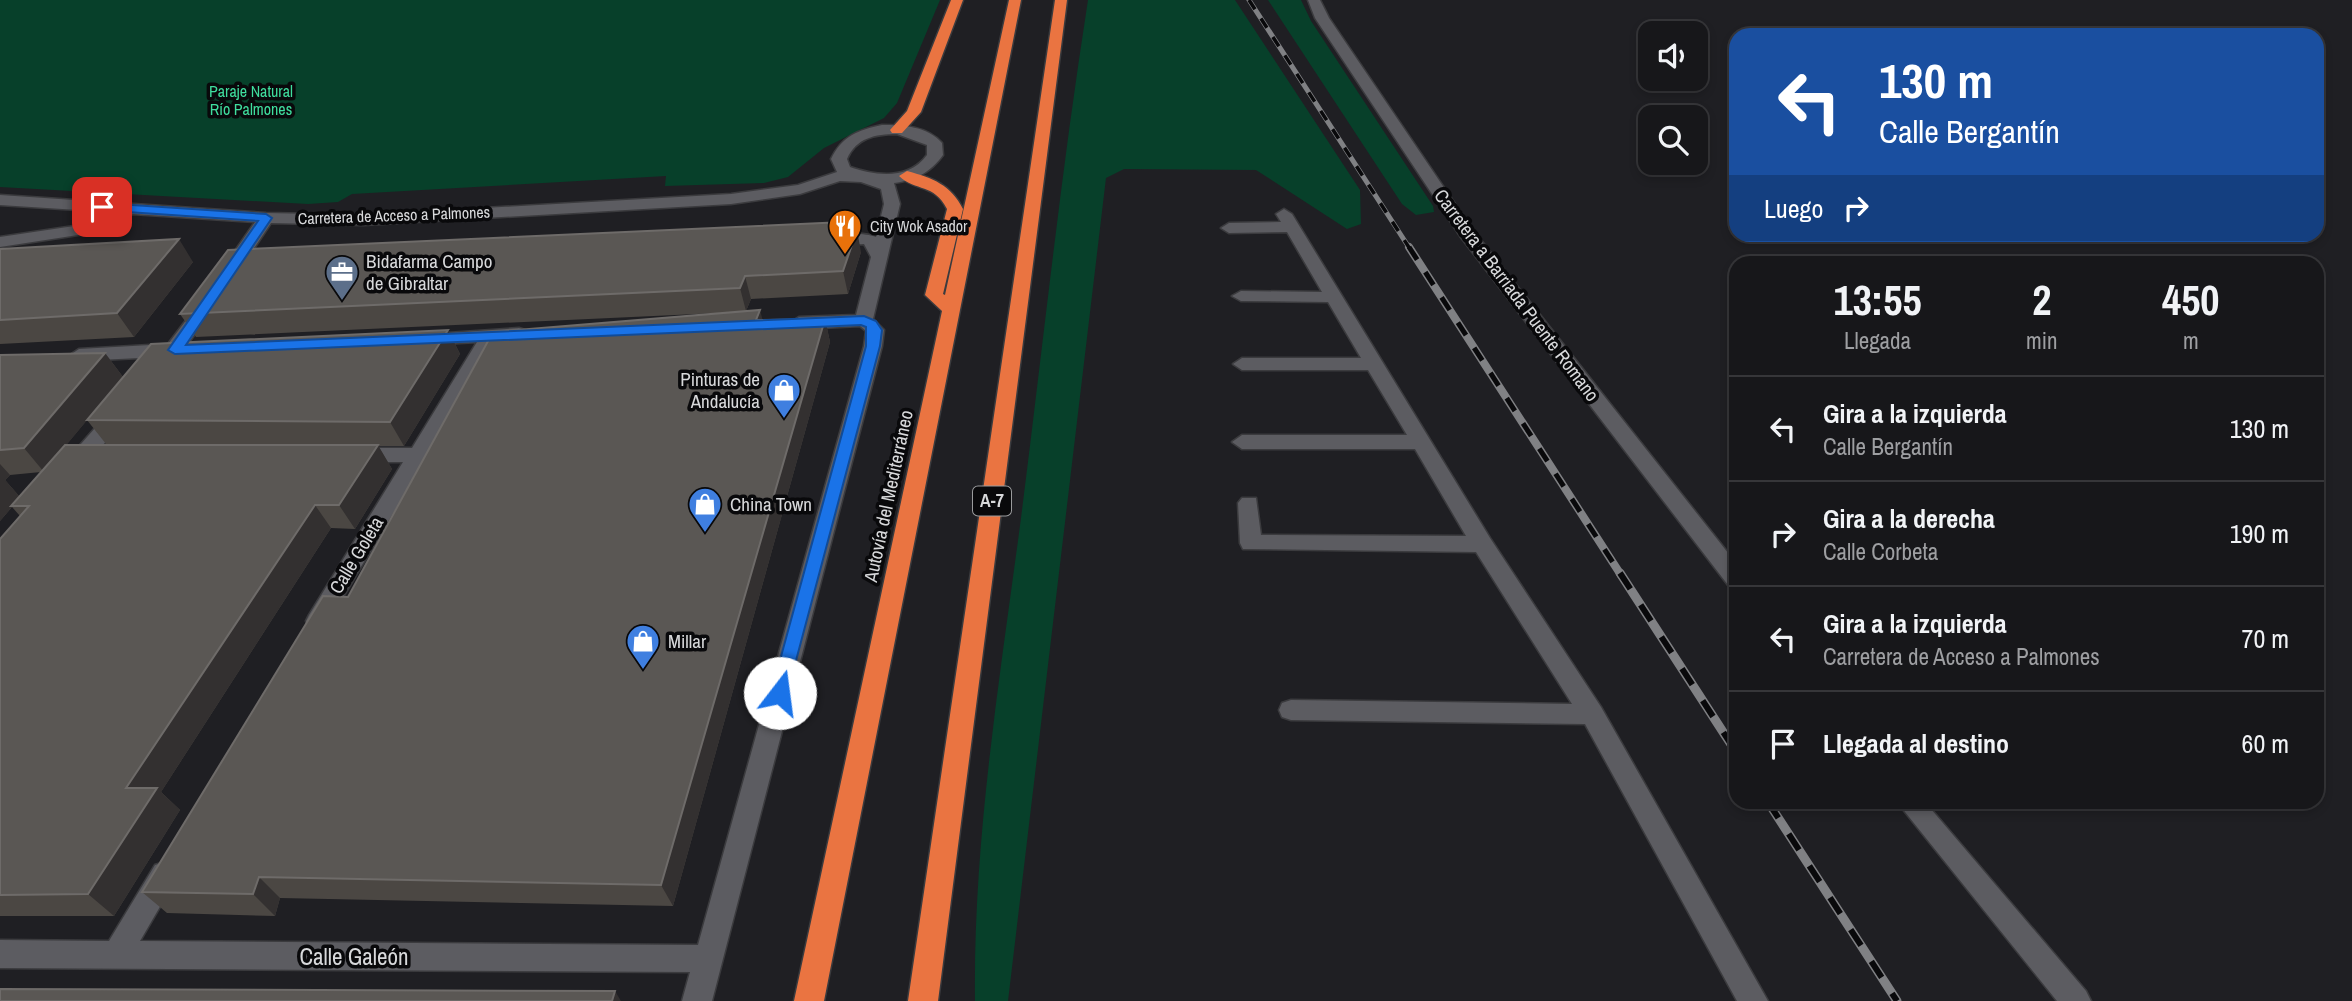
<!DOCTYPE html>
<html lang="es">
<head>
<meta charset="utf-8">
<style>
  :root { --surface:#17171a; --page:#242427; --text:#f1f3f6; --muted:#9e9fa2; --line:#363639 }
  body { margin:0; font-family:"Archivo Narrow",sans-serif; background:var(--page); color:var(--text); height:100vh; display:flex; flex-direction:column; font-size:26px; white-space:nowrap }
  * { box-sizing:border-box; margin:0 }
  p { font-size:23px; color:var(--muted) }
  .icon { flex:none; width:38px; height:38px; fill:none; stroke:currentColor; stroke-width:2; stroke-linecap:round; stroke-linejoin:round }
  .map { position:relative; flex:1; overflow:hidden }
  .sheet { position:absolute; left:1729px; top:256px; width:595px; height:553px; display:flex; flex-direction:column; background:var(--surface); border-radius:21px; box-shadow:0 4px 10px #0003,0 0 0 2px var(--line) }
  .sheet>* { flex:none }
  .top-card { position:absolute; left:1729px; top:28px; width:595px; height:214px; border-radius:21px; box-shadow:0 4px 10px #0003,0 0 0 2px var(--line); background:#1a4fa0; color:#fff; overflow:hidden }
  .fabs { position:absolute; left:1638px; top:21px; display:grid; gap:14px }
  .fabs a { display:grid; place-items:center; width:70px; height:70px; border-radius:14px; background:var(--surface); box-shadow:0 4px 10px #0003,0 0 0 2px var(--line); font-size:35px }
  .pin { position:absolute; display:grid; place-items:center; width:60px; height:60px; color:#fff; margin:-30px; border-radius:14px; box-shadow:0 4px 10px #0006 }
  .me { position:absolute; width:77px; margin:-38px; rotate:15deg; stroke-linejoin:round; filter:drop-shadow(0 0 5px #0008) }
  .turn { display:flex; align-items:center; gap:24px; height:147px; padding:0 35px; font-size:32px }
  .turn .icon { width:91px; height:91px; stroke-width:2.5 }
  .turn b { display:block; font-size:49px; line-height:60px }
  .then { display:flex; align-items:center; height:66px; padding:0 35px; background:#0003; gap:14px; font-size:26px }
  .eta { display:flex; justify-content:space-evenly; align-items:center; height:119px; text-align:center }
  .eta b { font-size:42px; font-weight:800; line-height:49px }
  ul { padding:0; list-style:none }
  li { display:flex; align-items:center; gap:21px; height:105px; padding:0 35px; border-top:2px solid var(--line) }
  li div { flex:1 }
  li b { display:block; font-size:26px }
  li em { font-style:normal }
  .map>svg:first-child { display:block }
  .green { fill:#07402a }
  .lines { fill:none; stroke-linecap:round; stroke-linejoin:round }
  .minor-casing { stroke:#3b3b3e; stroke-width:3 }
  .highway-casing { stroke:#3b3b3e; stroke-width:3 }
  .minor { fill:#5c5c61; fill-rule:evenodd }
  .highway { fill:#ea7441; fill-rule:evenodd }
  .rail-far2-casing { stroke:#808184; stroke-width:5 }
  .rail-far1-casing { stroke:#808184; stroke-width:8 }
  .rail-casing { stroke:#808184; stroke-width:9 }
  .rail-far2 { stroke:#09090b; stroke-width:3.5; stroke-dasharray:11; stroke-linecap:butt }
  .rail-far1 { stroke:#09090b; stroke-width:5; stroke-dasharray:15; stroke-linecap:butt }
  .rail { stroke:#09090b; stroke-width:6; stroke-dasharray:19; stroke-linecap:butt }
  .wall { fill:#4b4743; fill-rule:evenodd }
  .shaded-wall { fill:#333030 }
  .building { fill:#5a5754; stroke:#6e6b69; stroke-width:2 }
  .route { fill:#1a73e8; stroke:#114b97; stroke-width:2 }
  .labels { text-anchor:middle; stroke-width:7; stroke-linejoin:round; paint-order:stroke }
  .far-park-label { font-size:16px; fill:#3fde9e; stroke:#09090b }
  .far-street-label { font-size:16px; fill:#d8d9db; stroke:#09090b }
  .far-poi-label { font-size:16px; fill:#d8d9db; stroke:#09090b; text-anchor:start }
  .shield { fill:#09090b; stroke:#9a9b9d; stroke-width:2 }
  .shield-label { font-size:18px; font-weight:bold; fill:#d8d9db }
  .poi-label { font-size:19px; fill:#d8d9db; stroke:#09090b; text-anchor:start }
  .street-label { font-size:19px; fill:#d8d9db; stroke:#09090b }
  .near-street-label { font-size:23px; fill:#d8d9db; stroke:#09090b }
</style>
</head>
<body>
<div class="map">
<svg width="2352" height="1001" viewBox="0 0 2352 1001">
  <rect width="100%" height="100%" fill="#1f1f23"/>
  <path class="green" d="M 0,0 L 940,0 L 897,103 L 884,118 L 824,148 L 788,177 L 764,183 L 665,186 L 666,176 L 352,194 L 338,202 L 308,204 L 0,187 Z
    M 1088,0 L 1235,0 L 1360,190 L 1361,224 L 1347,229 L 1256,170 L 1124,169 L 1106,178 L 1008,1001 L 975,1001 C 973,839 1000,678 1021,518 C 1043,345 1061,172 1088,0 Z
    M 1268,0 L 1301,0 L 1311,21 L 1433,206 L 1434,212 L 1416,215 L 1402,204 Z"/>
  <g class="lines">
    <defs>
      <path id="minor" d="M 1308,0 L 1320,0 L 1329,18 L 1472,229 L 1736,563 L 1736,587 L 1728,585 L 1460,236 L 1315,18 Z
        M 882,125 C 903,125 927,126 942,143 L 943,155 C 930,173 915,180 894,183 L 900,204 L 873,319 L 884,330 L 882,346 L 712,1001 L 682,1001 L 690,972 L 0,968 L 0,940 L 109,941 L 155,865 L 165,862 L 175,865 L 179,874 L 140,941 L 698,945 L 864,346 L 866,331 L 860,326 L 799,329 L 790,323 L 799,317 L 856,315 L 871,257 L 864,244 L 831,246 L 823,241 C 832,232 864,232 876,237 L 884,204 L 881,189 L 861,182 L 840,181 L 800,194 L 731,204 L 363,225 L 271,223 L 236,275 L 230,276 L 221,271 L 255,222 L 133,214 L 91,233 L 0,247 L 0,237 L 81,225 L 109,212 L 0,205 L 0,195 L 266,213 L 363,215 L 731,194 L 798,185 L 837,172 L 831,159 C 842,136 858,130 882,125 ZM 897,134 L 927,145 L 927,155 C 909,180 876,176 850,167 L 847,159 C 856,138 875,134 897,134 Z
        M 1284,209 L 1292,214 L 1490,538 L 1601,707 L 1768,1001 L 1737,1001 L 1585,724 L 1291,720 L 1282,717 L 1279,710 L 1282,703 L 1291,700 L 1572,704 L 1476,552 L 1243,549 L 1240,543 L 1238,503 L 1242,498 L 1256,498 L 1261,535 L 1466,536 L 1415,449 L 1242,449 L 1232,442 L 1242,435 L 1407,435 L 1368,370 L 1242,370 L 1233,364 L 1242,358 L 1361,358 L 1328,302 L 1241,301 L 1232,296 L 1241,291 L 1322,292 L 1287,232 L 1229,233 L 1221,228 L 1229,223 L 1281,222 L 1276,214 Z
        M 206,301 L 215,306 L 172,366 L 158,366 L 156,362 L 159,357 L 79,361 L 70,355 L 79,349 L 168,344 L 200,302 Z
        M 519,328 L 525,330 L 528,334 L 525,338 L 496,341 L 325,627 L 317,630 L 309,627 L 306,621 L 309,615 L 403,462 L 356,462 L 346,455 L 356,448 L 412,448 L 477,342 L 425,345 L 416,339 L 419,335 Z
        M 118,409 L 125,410 L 128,415 L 125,420 L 79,472 L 65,472 L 62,467 L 65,462 L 111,410 Z
        M 1897,802 L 1925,802 L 2086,991 L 2091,1001 L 2057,1001 Z"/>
      <path id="highway" d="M 951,0 L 963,0 L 921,112 L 902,133 L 892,133 L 890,130 L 907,111 Z
        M 1009,0 L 1021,0 L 824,1001 L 794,1001 L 942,311 L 925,295 L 947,209 C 934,183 916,192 899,176 L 907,171 C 933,178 951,185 963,209 L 943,294 L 945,295 Z
        M 1055,0 L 1067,0 L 938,1001 L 908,1001 Z"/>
    </defs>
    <use href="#minor" class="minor-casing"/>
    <use href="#highway" class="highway-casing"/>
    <use href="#minor" class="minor"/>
    <use href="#highway" class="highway"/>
    <defs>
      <path id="rail-far2" d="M 1249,0 L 1410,249"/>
      <path id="rail-far1" d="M 1409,247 L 1621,575"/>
      <path id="rail" d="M 1620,573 L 1736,752
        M 1768,802 L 1897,1001"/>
    </defs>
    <use href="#rail-far2" class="rail-far2-casing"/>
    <use href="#rail-far1" class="rail-far1-casing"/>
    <use href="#rail" class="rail-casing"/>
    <use href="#rail-far2" class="rail-far2"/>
    <use href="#rail-far1" class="rail-far1"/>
    <use href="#rail" class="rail"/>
  </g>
  <path class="wall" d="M 0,249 L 193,262 L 134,337 L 0,344 Z
    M 861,252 L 848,294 L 751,299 L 746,311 L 763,320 L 825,319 L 830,342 L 673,906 L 280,898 L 275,916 L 167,913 L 142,892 L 348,597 L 740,312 L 196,337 L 180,314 Z
    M 448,330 L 460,354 L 404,446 L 378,446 L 392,469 L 355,529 L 331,528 L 161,792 L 180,810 L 114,916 L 0,916 L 0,539 L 20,516 L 12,507 L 0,521 L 0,355 L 105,353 L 123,377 L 66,445 L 331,445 L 106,444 L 87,420 ZM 41,472 L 19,496 L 5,480 L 10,475 Z"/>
  <path class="shaded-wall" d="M 857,230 L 861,252 L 848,294 L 843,271 Z
    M 179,239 L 193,262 L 134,337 L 117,313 Z
    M 745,276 L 751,299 L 746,311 L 740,288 Z
    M 760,310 L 766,333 L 756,320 Z
    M 825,319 L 830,342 L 673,906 L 661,885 Z
    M 448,330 L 460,354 L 404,446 L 390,422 Z
    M 105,353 L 123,377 L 44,472 L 24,448 Z
    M 378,445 L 392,469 L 355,529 L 339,505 Z
    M 0,464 L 10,475 L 5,480 L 20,497 L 11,506 L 12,507 L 0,521 Z
    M 315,505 L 331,528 L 161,792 L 180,810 L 114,916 L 88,894 L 126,788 Z
    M 259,877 L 280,898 L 275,916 L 253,894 Z
    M 615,991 L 621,1001 L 612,1001 Z"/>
  <path class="building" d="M 844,222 L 857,230 L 843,271 L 745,276 L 740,288 L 180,314 L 228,250 Z
    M 179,239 L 117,313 L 0,320 L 0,249 Z
    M 760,310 L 756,320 L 825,319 L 661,885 L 259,877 L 253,894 L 142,892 L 323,596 L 348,597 L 493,332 Z
    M 448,330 L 390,422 L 87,420 L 151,344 Z
    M 105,353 L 24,448 L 0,450 L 0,355 Z
    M 65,445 L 378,445 L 339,505 L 315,505 L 126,788 L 157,788 L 88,894 L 0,895 L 0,539 L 29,506 L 11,506 Z
    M 0,989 L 615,991 L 612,1001 L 0,1001 Z"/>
  <path class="route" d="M 102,203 L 266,214 L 272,218 L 186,345 L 864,316 L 876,321 L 882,330 L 880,346 L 786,698 L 780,700 L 771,693 L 866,346 L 866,327 L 861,325 L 175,354 L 168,350 L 258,221 L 98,210 L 98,204 Z"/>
  <defs>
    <symbol id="restaurant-pin" viewBox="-11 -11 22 30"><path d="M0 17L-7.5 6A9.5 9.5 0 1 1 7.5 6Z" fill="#e8710a" stroke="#09090b"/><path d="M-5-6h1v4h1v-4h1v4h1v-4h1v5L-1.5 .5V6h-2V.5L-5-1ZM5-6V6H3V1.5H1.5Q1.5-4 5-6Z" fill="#fff"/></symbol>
    <symbol id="office-pin" viewBox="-11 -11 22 30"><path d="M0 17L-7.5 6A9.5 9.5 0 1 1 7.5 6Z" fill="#5c6f8a" stroke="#09090b"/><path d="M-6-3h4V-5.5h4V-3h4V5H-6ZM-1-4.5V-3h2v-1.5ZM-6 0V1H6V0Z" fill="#fff"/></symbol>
    <symbol id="shop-pin" viewBox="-11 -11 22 30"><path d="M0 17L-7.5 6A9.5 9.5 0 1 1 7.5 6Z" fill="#3f7fe0" stroke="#09090b"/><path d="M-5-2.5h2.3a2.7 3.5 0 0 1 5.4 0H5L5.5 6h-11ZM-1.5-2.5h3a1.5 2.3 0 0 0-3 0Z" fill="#fff"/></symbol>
  </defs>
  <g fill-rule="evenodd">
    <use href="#restaurant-pin" x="826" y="207" width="38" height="52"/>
    <use href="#office-pin" x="323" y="253" width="38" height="52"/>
    <use href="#shop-pin" x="765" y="371" width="38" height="52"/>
    <use href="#shop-pin" x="686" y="485" width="38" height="52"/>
    <use href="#shop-pin" x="624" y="622" width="38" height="52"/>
  </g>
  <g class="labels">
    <g class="far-park-label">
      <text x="251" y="97">Paraje Natural<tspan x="251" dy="18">Río Palmones</tspan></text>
    </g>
    <g class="far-street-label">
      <text transform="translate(394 215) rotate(-2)" y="6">Carretera de Acceso a Palmones</text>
    </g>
    <g class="far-poi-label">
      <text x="870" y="232">City Wok Asador</text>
    </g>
    <rect class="shield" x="973" y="486.5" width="38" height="29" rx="5"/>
    <g class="shield-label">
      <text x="992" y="507">A-7</text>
    </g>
    <g class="poi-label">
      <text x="366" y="268">Bidafarma Campo<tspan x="366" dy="22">de Gibraltar</tspan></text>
      <text x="760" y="386" text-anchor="end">Pinturas de<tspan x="760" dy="22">Andalucía</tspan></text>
      <text x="730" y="511">China Town</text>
      <text x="668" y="648">Millar</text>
    </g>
    <g class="street-label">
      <text transform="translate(1517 295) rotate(53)" y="7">Carretera a Barriada Puente Romano</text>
      <text transform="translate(888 496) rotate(-78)" y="7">Autovía del Mediterráneo</text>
      <text transform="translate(356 555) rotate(-59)" y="7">Calle Goleta</text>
    </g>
    <g class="near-street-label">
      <text x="354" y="965">Calle Galeón</text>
    </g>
  </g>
</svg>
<div class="fabs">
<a><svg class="icon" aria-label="sound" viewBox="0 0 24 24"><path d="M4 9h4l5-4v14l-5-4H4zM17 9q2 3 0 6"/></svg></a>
<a><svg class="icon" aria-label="search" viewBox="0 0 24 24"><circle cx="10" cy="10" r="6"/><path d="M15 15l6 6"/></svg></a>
</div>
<div class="pin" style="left:102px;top:207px;background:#d93025"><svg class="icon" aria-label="arrive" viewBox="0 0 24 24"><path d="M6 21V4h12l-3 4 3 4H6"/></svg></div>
<svg class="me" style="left:780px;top:693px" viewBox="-20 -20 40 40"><circle r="19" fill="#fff"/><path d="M0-13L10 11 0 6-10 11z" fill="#1a73e8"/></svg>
<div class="top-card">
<div class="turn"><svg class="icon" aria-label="left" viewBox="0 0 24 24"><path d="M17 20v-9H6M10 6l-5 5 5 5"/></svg><div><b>130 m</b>Calle Bergantín</div></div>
<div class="then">Luego<svg class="icon" aria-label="right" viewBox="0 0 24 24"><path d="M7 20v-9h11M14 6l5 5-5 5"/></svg></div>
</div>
<section class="sheet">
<div class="eta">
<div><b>13:55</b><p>Llegada</p></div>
<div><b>2</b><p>min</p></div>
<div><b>450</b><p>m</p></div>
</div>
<ul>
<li><svg class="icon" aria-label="left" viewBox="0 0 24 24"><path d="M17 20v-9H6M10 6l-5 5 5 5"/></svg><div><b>Gira a la izquierda</b><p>Calle Bergantín</p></div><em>130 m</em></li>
<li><svg class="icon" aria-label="right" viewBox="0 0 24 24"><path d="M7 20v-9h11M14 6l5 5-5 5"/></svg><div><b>Gira a la derecha</b><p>Calle Corbeta</p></div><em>190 m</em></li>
<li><svg class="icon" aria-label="left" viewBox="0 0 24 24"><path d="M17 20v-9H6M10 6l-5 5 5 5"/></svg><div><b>Gira a la izquierda</b><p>Carretera de Acceso a Palmones</p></div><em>70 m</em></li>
<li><svg class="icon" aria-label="arrive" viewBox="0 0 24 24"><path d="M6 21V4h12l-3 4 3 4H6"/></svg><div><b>Llegada al destino</b></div><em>60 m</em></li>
</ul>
</section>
</div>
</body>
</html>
